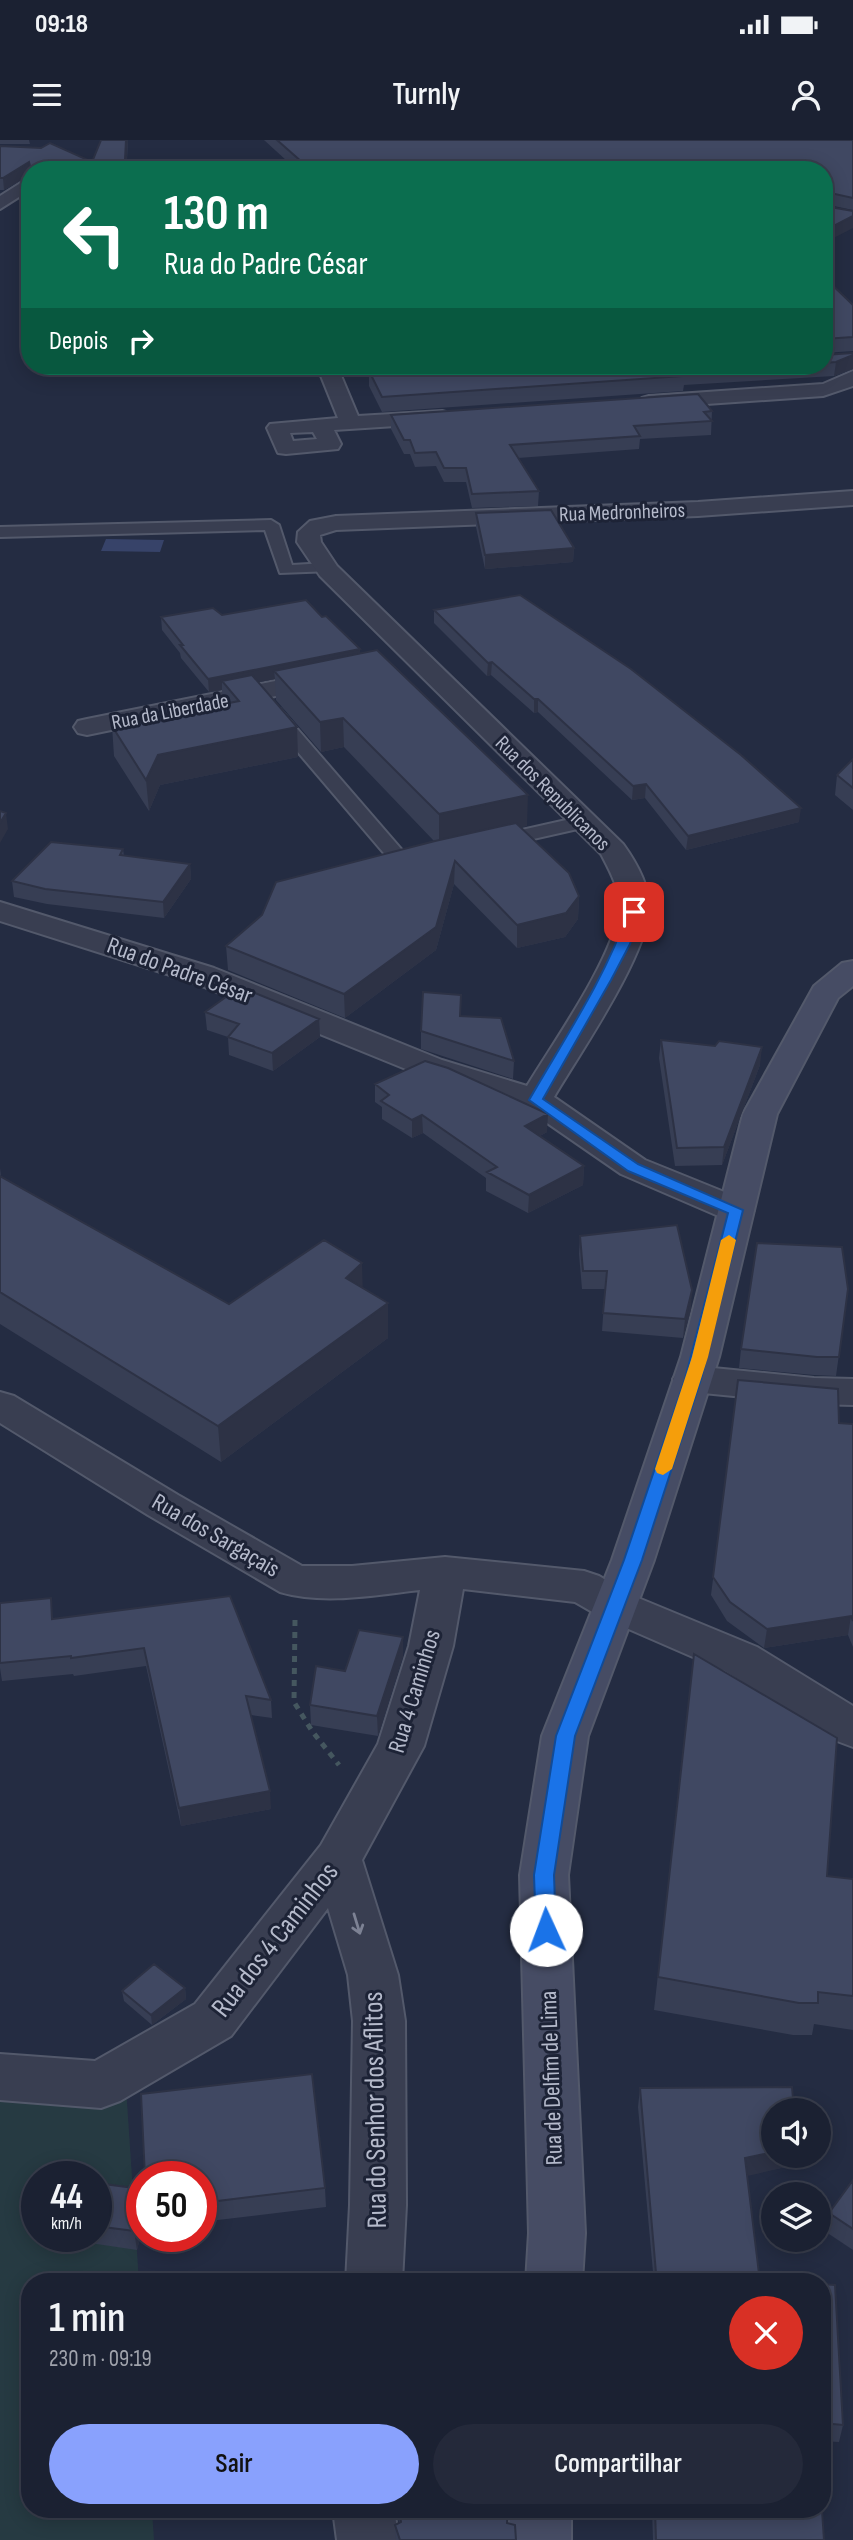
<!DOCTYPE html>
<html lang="pt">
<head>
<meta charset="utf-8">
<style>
  :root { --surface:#1b2132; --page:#24293a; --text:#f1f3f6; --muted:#a0a3ac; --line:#393e4d; --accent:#89a1fd }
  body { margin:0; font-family:"Sofia Sans Condensed",sans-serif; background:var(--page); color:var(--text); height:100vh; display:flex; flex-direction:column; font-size:26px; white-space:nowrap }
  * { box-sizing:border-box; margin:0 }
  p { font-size:23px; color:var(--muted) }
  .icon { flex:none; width:38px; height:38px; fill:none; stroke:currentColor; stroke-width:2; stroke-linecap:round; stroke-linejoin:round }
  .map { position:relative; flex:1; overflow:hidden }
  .details { position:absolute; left:21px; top:2133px; width:810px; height:245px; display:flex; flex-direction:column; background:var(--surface); border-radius:28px; box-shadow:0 4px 18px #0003,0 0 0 2px var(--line) }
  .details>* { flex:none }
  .hud { position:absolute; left:21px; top:21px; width:812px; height:214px; border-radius:28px; box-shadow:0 4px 18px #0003,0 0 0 2px var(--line); background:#0b6e4f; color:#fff; overflow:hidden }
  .controls { position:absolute; left:761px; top:1958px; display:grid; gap:14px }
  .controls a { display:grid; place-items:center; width:70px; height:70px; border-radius:50%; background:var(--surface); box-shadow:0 4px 18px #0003,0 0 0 2px var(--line); font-size:35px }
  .speed { position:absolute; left:21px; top:2021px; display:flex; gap:14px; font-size:35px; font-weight:700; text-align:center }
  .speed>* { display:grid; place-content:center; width:91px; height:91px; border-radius:50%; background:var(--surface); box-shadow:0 4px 18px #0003,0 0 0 2px var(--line); line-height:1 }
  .speed small { font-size:18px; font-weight:400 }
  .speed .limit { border:10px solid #d22; background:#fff; color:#111 }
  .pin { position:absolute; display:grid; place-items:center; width:60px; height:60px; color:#fff; margin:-30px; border-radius:14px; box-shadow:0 4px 10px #0006 }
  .me { position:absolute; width:77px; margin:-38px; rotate:358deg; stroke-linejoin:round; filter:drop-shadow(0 0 5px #0008) }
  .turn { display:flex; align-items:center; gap:24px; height:147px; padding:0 28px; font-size:32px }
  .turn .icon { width:91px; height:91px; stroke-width:2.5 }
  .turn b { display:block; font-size:49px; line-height:60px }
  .then { display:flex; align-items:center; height:66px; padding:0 28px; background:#0003; gap:14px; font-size:26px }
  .round { display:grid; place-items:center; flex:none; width:74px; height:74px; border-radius:37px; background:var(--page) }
  .headline { display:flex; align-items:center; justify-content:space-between; height:119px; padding:0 28px }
  h1 { font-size:42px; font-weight:600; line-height:52px }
  .action { display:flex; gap:14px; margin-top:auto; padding:14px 28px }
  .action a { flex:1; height:80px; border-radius:42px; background:var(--accent); color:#111; font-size:28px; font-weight:600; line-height:80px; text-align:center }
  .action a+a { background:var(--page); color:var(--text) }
  .status { display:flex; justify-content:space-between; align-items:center; height:49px; padding:0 35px; background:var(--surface); direction:ltr }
  .status svg { height:19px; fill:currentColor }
  header { display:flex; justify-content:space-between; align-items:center; height:91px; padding:0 28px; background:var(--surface); font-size:32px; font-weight:600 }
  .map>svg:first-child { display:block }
  .green { fill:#263a42; fill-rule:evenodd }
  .water { fill:#374369 }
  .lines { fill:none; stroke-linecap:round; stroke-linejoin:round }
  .lane-casing { stroke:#53596b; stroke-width:4 }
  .street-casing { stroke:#53596b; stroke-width:4 }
  .secondary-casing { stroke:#53596b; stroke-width:4 }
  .path { stroke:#45575f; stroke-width:5; stroke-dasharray:6 6; stroke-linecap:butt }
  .lane { fill:#393e51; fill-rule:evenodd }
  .street { fill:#393e51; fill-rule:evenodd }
  .secondary { fill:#464c64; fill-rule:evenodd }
  .wall { fill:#373e54 }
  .shaded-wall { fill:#2d3245 }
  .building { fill:#404862; stroke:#2d3245; stroke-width:2 }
  .oneway { stroke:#7d8294 }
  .route { fill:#1a73e8; stroke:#114b97; stroke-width:2 }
  .slow { fill:#f59e0b }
  .labels { text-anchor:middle; stroke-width:6; stroke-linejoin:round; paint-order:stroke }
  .far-street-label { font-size:21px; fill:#b5bacb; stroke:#1d2336 }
  .street-label { font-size:24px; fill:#b5bacb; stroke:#1d2336 }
  .near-street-label { font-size:28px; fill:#b5bacb; stroke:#1d2336 }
</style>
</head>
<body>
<div class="status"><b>09:18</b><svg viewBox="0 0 49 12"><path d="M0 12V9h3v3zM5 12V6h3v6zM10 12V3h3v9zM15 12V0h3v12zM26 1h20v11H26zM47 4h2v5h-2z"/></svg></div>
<header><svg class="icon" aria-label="menu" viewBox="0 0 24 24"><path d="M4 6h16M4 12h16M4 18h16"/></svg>Turnly<svg class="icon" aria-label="person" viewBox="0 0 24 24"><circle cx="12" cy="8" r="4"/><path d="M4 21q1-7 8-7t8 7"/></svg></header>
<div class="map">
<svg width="853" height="2400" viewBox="0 0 853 2400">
  <rect width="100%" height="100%" fill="#242c42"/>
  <path class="green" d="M 0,1939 L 126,1947 L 139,2142 L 30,2142 L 30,2370 L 152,2370 L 154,2400 L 0,2400 ZM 37,2037 L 96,2037 L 96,2096 L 37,2096 Z"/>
  <path class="water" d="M 106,399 L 164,400 L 160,412 L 101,411 Z"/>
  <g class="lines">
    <defs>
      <path id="lane" d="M 271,380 L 279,385 L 292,425 L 326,423 L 334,428 L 332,431 L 280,433 L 265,390 L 0,397 L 0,387 Z
        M 274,568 L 280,569 L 408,717 L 411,721 L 408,725 L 394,725 L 268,577 L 265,573 Z
        M 584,676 L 594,682 L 591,686 L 493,708 L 486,706 L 483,702 L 486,698 Z"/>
      <path id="street" d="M 30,37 L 30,50 L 0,69 L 0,56 Z
        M 317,226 L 337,226 L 358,276 L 442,271 L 449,273 L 452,277 L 449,281 L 442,283 L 334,290 L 341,304 L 338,309 L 286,314 L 278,313 L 267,288 L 270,284 L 338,278 ZM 313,292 L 317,299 L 293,301 L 290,293 Z
        M 853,231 L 853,246 L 823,256 L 649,268 L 642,266 L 639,262 L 642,258 L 649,256 L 823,244 Z
        M 853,351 L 853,365 L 698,376 L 336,390 L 320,395 L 321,402 L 337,426 L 623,704 C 636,722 650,746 649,769 C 647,816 580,913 554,957 L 645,1020 L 749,1062 L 754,1070 L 749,1078 L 736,1081 L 723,1078 L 621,1034 L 524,967 L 418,934 L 192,842 L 0,781 L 0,762 L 214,828 L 442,920 L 527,946 C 553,903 614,817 619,770 C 621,751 610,731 601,714 L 320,436 L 297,402 L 298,392 L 310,381 L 336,376 L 698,362 Z
        M 325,531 L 334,534 L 338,539 L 334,544 L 87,595 L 78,593 L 74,587 L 78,581 L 87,579 Z
        M 693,1226 L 814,1238 L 853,1239 L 853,1265 L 814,1264 L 693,1252 L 679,1248 L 673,1239 L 679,1230 Z
        M 0,1252 L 14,1256 L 178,1355 L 302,1426 L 352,1426 L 445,1417 L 584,1431 L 599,1436 L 631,1455 L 757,1507 L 853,1566 L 853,1607 L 837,1601 L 725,1531 L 601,1477 L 575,1462 L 463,1449 L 453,1506 L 424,1606 L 362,1720 L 398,1835 L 405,1881 L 406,2065 L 402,2142 L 346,2142 L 350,2065 L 353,1881 L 348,1835 L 328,1768 L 231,1896 L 120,1961 L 101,1968 L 0,1960 L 0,1914 L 95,1921 L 195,1864 L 321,1705 L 378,1604 L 409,1506 L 420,1450 C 375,1455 324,1465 280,1452 L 148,1375 L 0,1283 Z
        M 333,2370 L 394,2370 L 399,2400 L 337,2400 Z"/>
      <path id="secondary" d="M 853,821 L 853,846 L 838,858 L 777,974 L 719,1217 L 654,1420 L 588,1596 L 568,1735 L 585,2093 L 582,2142 L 526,2142 L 529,2093 L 520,1735 L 542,1596 L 612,1420 L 681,1217 L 743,974 L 814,846 L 842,823 Z
        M 510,2370 L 571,2370 L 571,2400 L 509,2400 Z"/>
    </defs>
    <use href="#lane" class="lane-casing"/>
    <use href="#street" class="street-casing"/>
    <use href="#secondary" class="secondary-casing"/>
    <path class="path" d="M 295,1480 L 294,1562 L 312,1591 L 339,1625"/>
    <use href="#lane" class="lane"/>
    <use href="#street" class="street"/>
    <use href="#secondary" class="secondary"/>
  </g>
  <path class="wall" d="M 0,0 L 29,0 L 30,4 L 0,4 Z
    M 101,0 L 128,0 L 127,20 L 287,21 L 264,0 L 853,0 L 853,70 L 824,64 L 824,30 L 30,30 L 30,35 L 4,50 L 0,50 L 0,6 L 92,22 Z
    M 824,137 L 853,165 L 853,211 L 824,213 Z
    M 853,213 L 853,229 L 834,236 L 684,245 L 683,251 L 382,272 L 369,246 L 369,231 L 403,229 L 401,226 L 824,226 L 824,215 Z
    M 712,271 L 711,295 L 640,299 L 639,309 L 518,318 L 539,351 L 538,366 L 472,368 L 466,342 L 444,342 L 436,326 L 415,327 L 410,314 L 404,314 L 391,289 L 391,275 Z
    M 476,373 L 574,408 L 573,422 L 485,429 L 476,387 Z
    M 434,470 L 799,682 L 686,710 L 645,658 L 632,660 L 538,572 L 534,573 L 491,535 L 487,536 L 434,483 Z
    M 222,475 L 322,477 L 360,509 L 360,514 L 527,686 L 520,687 L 579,756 L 578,779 L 565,797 L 517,808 L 454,744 L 436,810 L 345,878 L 228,830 L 226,806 L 434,701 L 344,607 L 321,612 L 276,560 L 275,539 L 259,542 L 298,617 L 160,645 L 149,671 L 114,616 L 112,586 L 223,564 L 222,550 L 209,552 L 181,518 L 180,513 L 162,490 L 161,477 Z
    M 853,619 L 853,670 L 835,655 L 837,635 Z
    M 123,709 L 124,716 L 190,724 L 191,739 L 164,778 L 47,764 L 14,757 L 12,741 Z
    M 205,872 L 319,879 L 320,897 L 273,931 L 229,915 L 228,897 L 207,890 Z
    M 421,891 L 514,921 L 513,939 L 421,909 Z
    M 661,900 L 760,925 L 722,1025 L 675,1026 L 659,918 Z
    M 375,944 L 547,992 L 540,996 L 584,1026 L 583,1045 L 528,1073 L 486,1051 L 486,1038 L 423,993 L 412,998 L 382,979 L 382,967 L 375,962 Z
    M 0,1028 L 1,1037 L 229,1164 L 363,1148 L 388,1198 L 221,1322 L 0,1184 Z
    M 580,1096 L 691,1169 L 683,1198 L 602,1191 L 605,1149 L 582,1149 L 579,1114 Z
    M 848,1149 L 836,1236 L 814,1235 L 739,1228 L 741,1209 Z
    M 738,1240 L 839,1283 L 853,1284 L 853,1507 L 848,1495 L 764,1508 L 727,1481 L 711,1455 Z
    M 230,1456 L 271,1560 L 272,1578 L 251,1575 L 271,1669 L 181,1686 L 146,1526 L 74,1536 L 73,1534 L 2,1541 L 0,1528 L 0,1463 L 54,1479 Z
    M 403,1497 L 403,1516 L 378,1596 L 311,1585 L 310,1565 L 345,1531 Z
    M 694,1514 L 827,1736 L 853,1739 L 853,1890 L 814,1884 L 812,1895 L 793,1895 L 654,1870 Z
    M 185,1848 L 186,1859 L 152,1885 L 124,1861 L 122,1851 Z
    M 640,1948 L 774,2016 L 796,2016 L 795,2025 L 747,2035 L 760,2142 L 650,2142 L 651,2132 L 653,2132 L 638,1967 Z
    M 201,2037 L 325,2048 L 326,2067 L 201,2082 Z
    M 853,2040 L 853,2110 L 826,2092 L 829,2073 Z
    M 96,2043 L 142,2049 L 142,2090 L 137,2110 L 56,2098 L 56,2096 L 96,2096 Z
    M 822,2144 L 843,2285 L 839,2302 L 822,2301 Z
    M 396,2370 L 508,2370 L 507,2383 L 516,2400 L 396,2400 L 395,2385 L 399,2383 Z
    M 652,2370 L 822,2370 L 824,2400 L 653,2400 Z"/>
  <path class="shaded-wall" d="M 126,0 L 128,0 L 126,30 L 125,20 Z
    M 29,22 L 30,35 L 4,50 L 3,38 Z
    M 853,76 L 853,88 L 824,103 L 824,91 Z
    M 853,215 L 853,229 L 834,236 L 836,222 Z
    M 574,408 L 573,422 L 485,429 L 485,415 Z
    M 360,509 L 360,522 L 274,531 L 275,539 L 228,548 L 222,541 L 222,550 L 209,552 L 208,539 Z
    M 492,522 L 491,535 L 487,536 L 488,523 Z
    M 534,559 L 538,559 L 538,572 L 534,573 Z
    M 343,578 L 344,607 L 321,612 L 320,582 Z
    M 297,587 L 298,617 L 160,645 L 149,671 L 146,640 L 158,615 Z
    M 646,644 L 645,658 L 632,660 L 633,646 Z
    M 528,655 L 527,686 L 439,705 L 439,674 Z
    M 801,668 L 799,682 L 686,710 L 688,696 Z
    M 6,673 L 8,689 L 0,703 L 0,683 Z
    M 455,721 L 454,744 L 436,810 L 345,878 L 344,854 Z
    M 190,724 L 191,739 L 164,778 L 163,762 Z
    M 579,756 L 578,779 L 565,797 L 517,808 L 517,785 Z
    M 319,879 L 320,897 L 273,931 L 272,913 Z
    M 762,907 L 760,925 L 722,1025 L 724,1007 Z
    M 548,974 L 547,992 L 525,1004 L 525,986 Z
    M 422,975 L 423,993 L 412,998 L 412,980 Z
    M 584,1026 L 583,1045 L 528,1073 L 529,1055 Z
    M 362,1123 L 363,1158 L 346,1138 Z
    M 692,1150 L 691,1169 L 683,1198 L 685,1179 Z
    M 388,1163 L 388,1198 L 221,1322 L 218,1286 Z
    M 851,1476 L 848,1495 L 764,1508 L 767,1489 Z
    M 403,1497 L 403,1516 L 378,1596 L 377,1576 Z
    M 270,1651 L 271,1669 L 181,1686 L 179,1668 Z
    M 185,1848 L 186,1859 L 152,1885 L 151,1875 Z
    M 774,2012 L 774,2016 L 796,2016 L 795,2025 L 743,2037 L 745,2018 Z
    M 142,2061 L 142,2090 L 137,2110 L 134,2091 Z"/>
  <path class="building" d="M 101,0 L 126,0 L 125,20 L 300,21 L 297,30 L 31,30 L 29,22 L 3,38 L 0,38 L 0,6 L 41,8 L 50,3 L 92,22 Z
    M 277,0 L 853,0 L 853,58 L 826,52 L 824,53 L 824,30 L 311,30 Z
    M 824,66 L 853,71 L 853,76 L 824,91 Z
    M 824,137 L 853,165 L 853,197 L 824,199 Z
    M 853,213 L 853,215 L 836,222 L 824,223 L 824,215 Z
    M 410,226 L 767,226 L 680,231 L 684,236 L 382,257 L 369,231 L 411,229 Z
    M 698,254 L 712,271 L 704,272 L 712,281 L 634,286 L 640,296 L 510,305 L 539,351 L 472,354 L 466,328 L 444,328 L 436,312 L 415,313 L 410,300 L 404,300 L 391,275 Z
    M 551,370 L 574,408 L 485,415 L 476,373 Z
    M 520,455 L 631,529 L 741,615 L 801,668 L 688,696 L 646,644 L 633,646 L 538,559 L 534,559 L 492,522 L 488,523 L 434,470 Z
    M 306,460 L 322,477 L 326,476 L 360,509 L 208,539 L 180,505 L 183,505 L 161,477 L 213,468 L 222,475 Z
    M 377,510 L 528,655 L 439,674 L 343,578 L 320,582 L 274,531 Z
    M 252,535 L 297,587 L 158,615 L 146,640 L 112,586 L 239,561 L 222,541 Z
    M 853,619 L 853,648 L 837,635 Z
    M 0,671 L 6,673 L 0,683 Z
    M 516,683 L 569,733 L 579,756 L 566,773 L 517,785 L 455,721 L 436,787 L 344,854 L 226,806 L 262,775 L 276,742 L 435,701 Z
    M 51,702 L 123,709 L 120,715 L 190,724 L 163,762 L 45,749 L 12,741 Z
    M 240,847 L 319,879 L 272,913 L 228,897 L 239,884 L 205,872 Z
    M 423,852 L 461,855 L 460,876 L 501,878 L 514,921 L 421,891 Z
    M 661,900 L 715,906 L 719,901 L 762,907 L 724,1007 L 677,1008 Z
    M 425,921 L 448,928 L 548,974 L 525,986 L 584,1026 L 529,1055 L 487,1032 L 497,1027 L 422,975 L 412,980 L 381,961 L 389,955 L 375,944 Z
    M 0,1036 L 229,1164 L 324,1100 L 362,1123 L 346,1138 L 388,1163 L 218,1286 L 0,1152 Z
    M 677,1085 L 692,1150 L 685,1179 L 603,1173 L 607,1131 L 583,1131 L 580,1096 Z
    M 757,1103 L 842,1107 L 848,1149 L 839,1217 L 817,1217 L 741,1209 Z
    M 738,1240 L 838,1249 L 839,1283 L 853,1284 L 853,1481 L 851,1476 L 767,1489 L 730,1462 L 713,1437 Z
    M 230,1456 L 271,1560 L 246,1556 L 270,1651 L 179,1668 L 144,1508 L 71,1518 L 71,1516 L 0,1523 L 0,1463 L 51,1458 L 52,1479 Z
    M 359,1490 L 403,1497 L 377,1576 L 310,1565 L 316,1526 L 345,1531 Z
    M 694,1514 L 837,1598 L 827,1736 L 853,1739 L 853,1856 L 818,1852 L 818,1863 L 799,1863 L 658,1837 Z
    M 154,1824 L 185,1848 L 151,1875 L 122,1851 Z
    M 312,1934 L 325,2048 L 201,2063 L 201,2037 L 145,2037 L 141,1954 Z
    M 792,1947 L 794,1970 L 774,1970 L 774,2012 L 745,2018 L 760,2142 L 651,2142 L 651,2132 L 656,2133 L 640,1948 Z
    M 853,2040 L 853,2089 L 829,2073 Z
    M 96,2043 L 142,2049 L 142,2061 L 134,2091 L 96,2086 Z
    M 822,2144 L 835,2145 L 843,2285 L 822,2283 Z
    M 399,2370 L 508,2370 L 507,2383 L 515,2385 L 516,2400 L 400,2400 L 395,2385 L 401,2382 Z
    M 655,2370 L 822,2370 L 824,2400 L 656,2400 Z"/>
  <defs><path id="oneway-shaft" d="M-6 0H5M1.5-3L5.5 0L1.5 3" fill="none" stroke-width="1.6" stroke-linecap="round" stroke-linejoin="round" transform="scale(1.75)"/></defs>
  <use class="oneway" href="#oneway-shaft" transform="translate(357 1784) rotate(73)"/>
  <path class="route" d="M 634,768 L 641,772 L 630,804 L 611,840 L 543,959 L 638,1024 L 743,1070 L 701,1239 L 642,1420 L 575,1596 L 554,1735 L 556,1790 L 553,1796 L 546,1799 L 539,1796 L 536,1790 L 534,1735 L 556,1596 L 624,1420 L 685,1239 L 728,1073 L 628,1031 L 529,960 C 564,899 605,839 628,772 Z"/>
  <path class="slow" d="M 729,1095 L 736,1100 L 708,1217 L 672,1329 L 663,1335 L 657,1333 L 655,1329 L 692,1217 L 721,1100 Z"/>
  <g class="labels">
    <g class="far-street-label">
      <text transform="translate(622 372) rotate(-2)" y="7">Rua Medronheiros</text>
      <text transform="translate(170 571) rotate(-11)" y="7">Rua da Liberdade</text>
      <text transform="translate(553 653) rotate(45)" y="7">Rua dos Republicanos</text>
    </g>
    <g class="street-label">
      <text transform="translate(180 830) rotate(20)" y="8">Rua do Padre César</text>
      <text transform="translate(216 1395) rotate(30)" y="8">Rua dos Sargaçais</text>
      <text transform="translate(414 1551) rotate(-73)" y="8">Rua 4 Caminhos</text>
      <text transform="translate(551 1938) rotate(-92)" y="8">Rua de Delfim de Lima</text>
    </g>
    <g class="near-street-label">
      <text transform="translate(274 1799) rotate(-52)" y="10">Rua dos 4 Caminhos</text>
      <text transform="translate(374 1970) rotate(-91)" y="10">Rua do Senhor dos Aflitos</text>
    </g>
  </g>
</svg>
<div class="controls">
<a><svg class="icon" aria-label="sound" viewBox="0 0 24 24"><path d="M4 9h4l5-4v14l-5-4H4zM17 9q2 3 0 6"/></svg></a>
<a><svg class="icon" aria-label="layers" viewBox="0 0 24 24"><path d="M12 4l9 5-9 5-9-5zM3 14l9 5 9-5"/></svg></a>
</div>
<div class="speed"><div>44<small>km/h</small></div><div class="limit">50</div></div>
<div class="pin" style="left:634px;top:772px;background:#d93025"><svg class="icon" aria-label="arrive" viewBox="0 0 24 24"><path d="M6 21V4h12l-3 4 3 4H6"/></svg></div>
<svg class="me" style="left:546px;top:1790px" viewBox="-20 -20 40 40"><circle r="19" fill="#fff"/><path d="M0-13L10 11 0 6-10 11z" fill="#1a73e8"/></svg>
<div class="hud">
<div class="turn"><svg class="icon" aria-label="left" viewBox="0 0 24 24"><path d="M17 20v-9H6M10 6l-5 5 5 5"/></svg><div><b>130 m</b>Rua do Padre César</div></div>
<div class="then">Depois<svg class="icon" aria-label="right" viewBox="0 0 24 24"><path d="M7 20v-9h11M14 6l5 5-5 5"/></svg></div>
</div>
<section class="details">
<div class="headline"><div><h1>1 min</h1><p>230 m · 09:19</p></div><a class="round" style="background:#d93025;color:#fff"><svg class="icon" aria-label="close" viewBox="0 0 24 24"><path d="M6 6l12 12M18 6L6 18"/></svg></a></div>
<div class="action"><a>Sair</a><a>Compartilhar</a></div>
</section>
</div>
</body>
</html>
